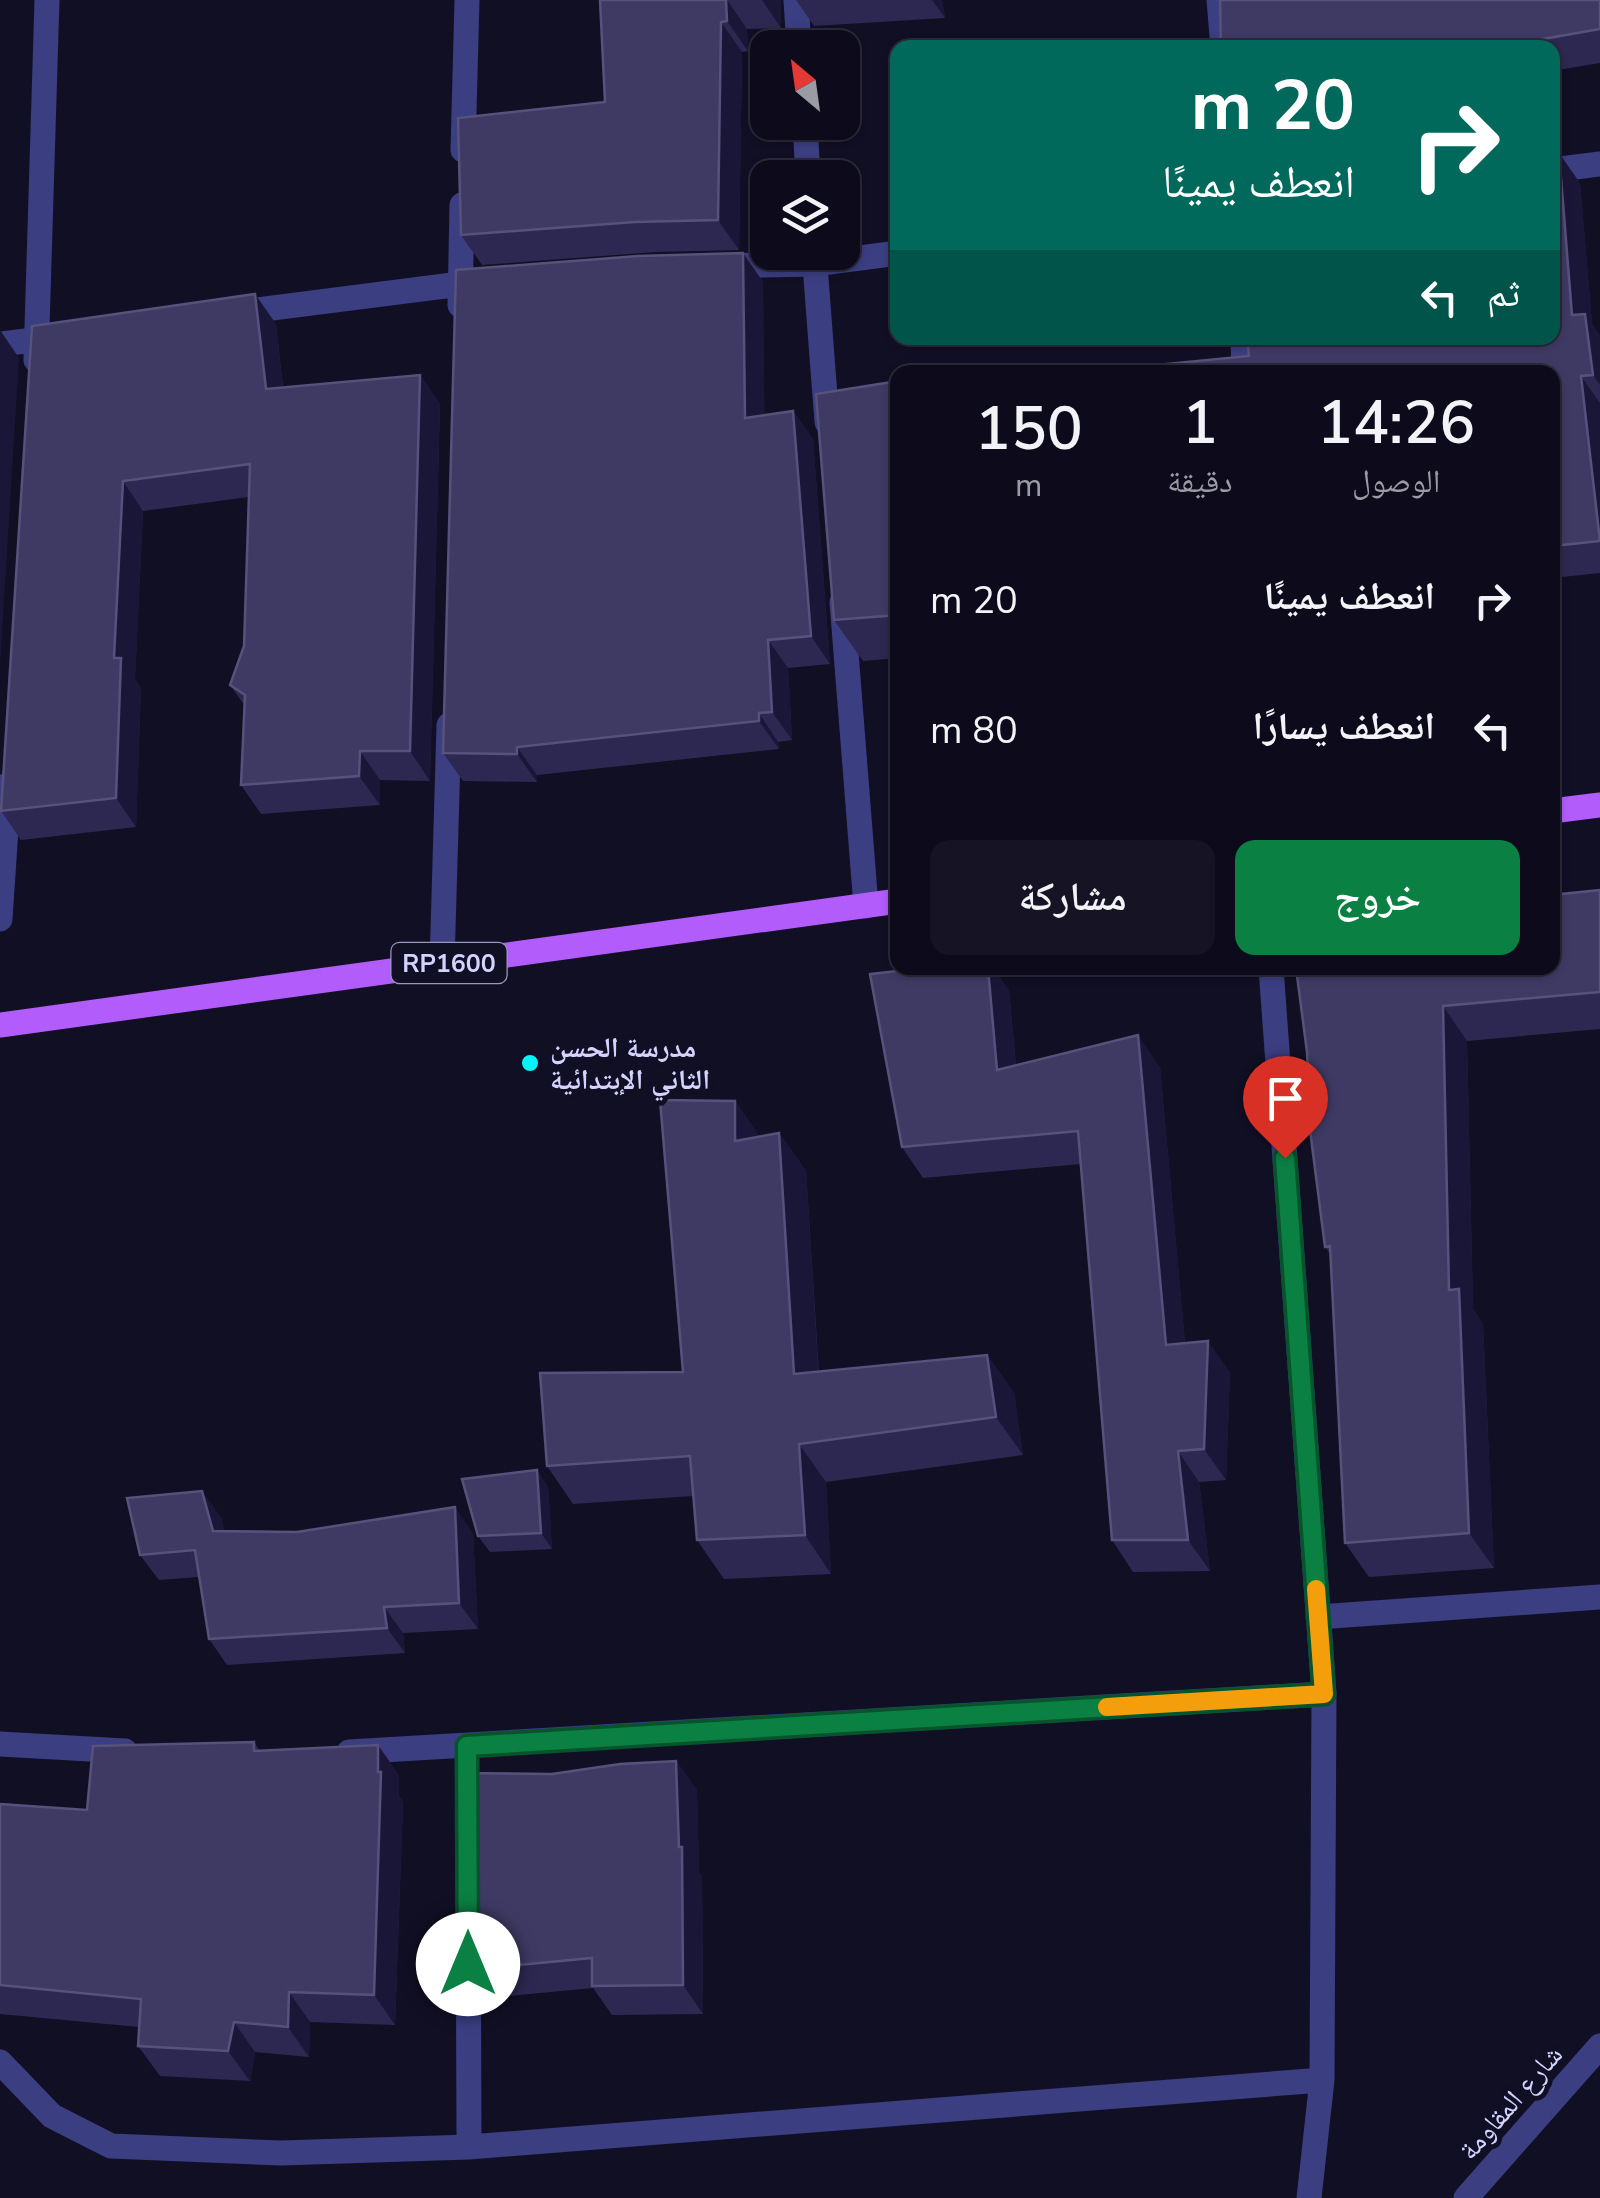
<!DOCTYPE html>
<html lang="ar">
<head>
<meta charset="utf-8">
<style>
  :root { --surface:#0d0b1b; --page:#161424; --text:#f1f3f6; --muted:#9a9ba3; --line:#2d2b3a; --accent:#0b8043 }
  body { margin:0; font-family:"Nunito Sans","Noto Naskh Arabic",sans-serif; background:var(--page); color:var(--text); direction:rtl; height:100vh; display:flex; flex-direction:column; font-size:38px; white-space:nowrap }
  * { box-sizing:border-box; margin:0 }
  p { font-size:32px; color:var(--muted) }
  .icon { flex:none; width:55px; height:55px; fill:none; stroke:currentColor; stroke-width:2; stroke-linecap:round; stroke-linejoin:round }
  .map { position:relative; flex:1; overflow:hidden; direction:ltr }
  .sheet { position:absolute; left:890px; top:365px; width:670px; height:610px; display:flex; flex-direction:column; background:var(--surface); border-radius:20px; box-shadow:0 2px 8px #0004,0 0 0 2px var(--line); direction:rtl }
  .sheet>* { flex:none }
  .hud { position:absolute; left:890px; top:40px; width:670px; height:305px; border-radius:20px; box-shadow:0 2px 8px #0004,0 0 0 2px var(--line); direction:rtl; background:#00695c; color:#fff; overflow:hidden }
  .needle { width:65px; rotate:331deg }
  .controls { position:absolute; left:750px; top:30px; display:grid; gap:20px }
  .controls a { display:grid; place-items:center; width:110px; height:110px; border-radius:20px; background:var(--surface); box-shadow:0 2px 8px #0004,0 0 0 2px var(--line); font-size:50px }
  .pin { position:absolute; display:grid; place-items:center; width:85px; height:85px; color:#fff; margin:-102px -42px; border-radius:50% 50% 50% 0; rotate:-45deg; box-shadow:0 0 10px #0007 }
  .pin .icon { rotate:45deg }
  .me { position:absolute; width:110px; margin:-55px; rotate:0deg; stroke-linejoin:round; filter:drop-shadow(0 0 8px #0008) }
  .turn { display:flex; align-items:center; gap:35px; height:210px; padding:0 40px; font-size:45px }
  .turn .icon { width:130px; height:130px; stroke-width:2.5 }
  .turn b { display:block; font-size:70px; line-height:85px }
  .then { display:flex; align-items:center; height:95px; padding:0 40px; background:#0003; gap:20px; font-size:38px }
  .eta { display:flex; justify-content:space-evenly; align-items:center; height:170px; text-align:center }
  .eta b { font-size:60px; font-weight:600; line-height:70px }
  .action { display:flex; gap:20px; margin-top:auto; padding:20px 40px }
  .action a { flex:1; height:115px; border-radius:20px; background:var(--accent); color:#fff; font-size:40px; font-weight:600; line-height:115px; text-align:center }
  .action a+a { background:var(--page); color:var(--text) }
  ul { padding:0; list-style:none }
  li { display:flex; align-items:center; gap:30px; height:130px; padding:0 40px }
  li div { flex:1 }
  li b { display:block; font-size:38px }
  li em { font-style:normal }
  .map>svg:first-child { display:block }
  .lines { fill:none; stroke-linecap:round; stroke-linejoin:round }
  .minor { stroke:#3b3e81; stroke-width:25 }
  .primary { stroke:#b25cfb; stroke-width:25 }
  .wall { fill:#2d2851 }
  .shaded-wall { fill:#1a1637 }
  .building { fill:#3f3a64; stroke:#56527c; stroke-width:2.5 }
  .route-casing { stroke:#07532c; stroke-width:25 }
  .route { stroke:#0b8043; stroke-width:18 }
  .slow { stroke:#f59e0b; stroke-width:18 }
  .poi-dot { fill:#06f3f7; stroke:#110f24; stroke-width:4 }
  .labels { text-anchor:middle; stroke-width:10; stroke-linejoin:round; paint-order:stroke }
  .shield { fill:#110f24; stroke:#9a98bd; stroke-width:2.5 }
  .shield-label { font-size:25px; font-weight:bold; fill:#d4d2fe }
  .poi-label { font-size:28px; font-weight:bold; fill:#d4d2fe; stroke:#110f24; text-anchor:start }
  .street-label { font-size:28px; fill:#d4d2fe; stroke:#110f24 }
</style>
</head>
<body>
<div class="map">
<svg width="1600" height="2198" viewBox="0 0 1600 2198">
  <rect width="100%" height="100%" fill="#110f24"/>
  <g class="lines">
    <path class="minor" d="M 796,0 L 799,48
      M 1219,0 L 1223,48
      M 805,122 L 808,178
      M 463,150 L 467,0
      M 1552,170 L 1600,164
      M 814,252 L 827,422
      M 720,266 L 814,264 L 898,253
      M 460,305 L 462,205
      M 233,313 L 476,282
      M 1243,338 L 1244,372
      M 0,344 L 50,338
      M 36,360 L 47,0
      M 842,602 L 866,906
      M 0,919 L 9,784
      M 442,964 L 449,725
      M 1271,968 L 1324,1694 L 1322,2080 L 1309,2198
      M 1318,1617 L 1600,1597
      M 0,1744 L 125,1751
      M 349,1752 L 1324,1694
      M 468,1851 L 469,2147
      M 0,2062 L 52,2116 L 111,2146 L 281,2153 L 469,2147 L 1322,2080
      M 1466,2198 L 1600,2046"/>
    <path class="primary" d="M 1552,811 L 1600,805
      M 0,1025 L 898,901"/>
  </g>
  <path class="wall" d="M 600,0 L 781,0 L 781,28 L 747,29 L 748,51 L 742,52 L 739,250 L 656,252 L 482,265 L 461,235 L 605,102 Z
    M 796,0 L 942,0 L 945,18 L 814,26 Z
    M 1600,0 L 1600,63 L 1552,71 L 1552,48 L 1221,48 Z
    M 1580,183 L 1592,324 L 1600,336 L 1600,573 L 1552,578 L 1552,372 L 1249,356 Z
    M 743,253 L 763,282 L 764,415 L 793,411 L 813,439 L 830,664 L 788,668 L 792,740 L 778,742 L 779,749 L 537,775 L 537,782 L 463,781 L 443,753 Z
    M 276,324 L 283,387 L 420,375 L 440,404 L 430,781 L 380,780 L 380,805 L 261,814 L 241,785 L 245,706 L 230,685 L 244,646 L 249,497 L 143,511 L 135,679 L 141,688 L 136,827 L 21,840 L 1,811 L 32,326 Z
    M 898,381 L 898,658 L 863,661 L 834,620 Z
    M 1600,890 L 1600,1029 L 1467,1041 L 1473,1309 L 1483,1324 L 1494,1568 L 1369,1577 L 1345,1543 L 1330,1254 L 1325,1247 L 1307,1052 Z
    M 923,968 L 993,968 L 1009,991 L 1016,1065 L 1160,1067 L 1185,1343 L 1230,1372 L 1226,1480 L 1199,1482 L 1210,1571 L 1133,1572 L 1112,1540 L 1081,1164 L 923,1178 L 902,1147 Z
    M 735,1101 L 759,1136 L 779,1133 L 806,1171 L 819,1372 L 987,1355 L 1014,1393 L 1023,1455 L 826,1482 L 831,1574 L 724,1579 L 697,1540 L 693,1496 L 573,1504 L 547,1466 L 683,1372 Z
    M 537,1470 L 548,1487 L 552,1549 L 490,1552 L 478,1536 Z
    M 221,1517 L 224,1531 L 473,1533 L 478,1629 L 403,1633 L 405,1653 L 227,1665 L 209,1639 L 199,1577 L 159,1580 L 140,1555 Z
    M 254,1742 L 260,1751 L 399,1775 L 399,1796 L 403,1802 L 395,2025 L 310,2022 L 309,2057 L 255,2052 L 250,2081 L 160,2076 L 138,2046 L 139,2027 L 0,2014 L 0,1804 L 87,1810 Z
    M 676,1761 L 697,1790 L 699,1872 L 702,1876 L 703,2014 L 612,2015 L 593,1988 L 498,1997 L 477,1969 L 552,1774 Z"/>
  <path class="shaded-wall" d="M 727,0 L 747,29 L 748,51 L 727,21 Z
    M 762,0 L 781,0 L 781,28 Z
    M 932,0 L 942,0 L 945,18 Z
    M 721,22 L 742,52 L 739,250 L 718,220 Z
    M 1559,153 L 1580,183 L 1592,324 L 1600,336 L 1600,385 L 1593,375 L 1572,315 Z
    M 743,253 L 763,282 L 765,446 L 745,418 Z
    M 255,294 L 276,324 L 286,418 L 266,389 Z
    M 0,330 L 19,358 L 0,664 Z
    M 420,375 L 440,404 L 430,781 L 410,751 Z
    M 1581,376 L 1600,403 L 1600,539 Z
    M 793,411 L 813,439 L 830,664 L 811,636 Z
    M 123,481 L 143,511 L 135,679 L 141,688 L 136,827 L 116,798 L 114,658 Z
    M 768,640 L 788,668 L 792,740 L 772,712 Z
    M 759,713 L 778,742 L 779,749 L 759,721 Z
    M 517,747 L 537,775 L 537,782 L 517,754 Z
    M 360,751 L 380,780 L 380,805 L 359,776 Z
    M 988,968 L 993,968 L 1009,991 L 1019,1101 L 997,1070 Z
    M 1443,1006 L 1467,1041 L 1473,1309 L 1483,1324 L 1494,1568 L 1469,1533 L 1449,1290 Z
    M 1138,1035 L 1160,1067 L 1188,1376 L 1166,1345 Z
    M 735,1101 L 762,1139 L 735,1141 Z
    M 779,1133 L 806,1171 L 821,1412 L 794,1374 Z
    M 1208,1341 L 1230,1372 L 1226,1480 L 1204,1449 Z
    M 987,1355 L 1014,1393 L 1023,1455 L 996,1417 Z
    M 799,1444 L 826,1482 L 831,1574 L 805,1535 Z
    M 1178,1451 L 1199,1482 L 1210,1571 L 1188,1540 Z
    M 537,1470 L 548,1487 L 552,1549 L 541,1533 Z
    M 202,1491 L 221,1517 L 231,1556 L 213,1531 Z
    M 455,1507 L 473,1533 L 478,1629 L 459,1603 Z
    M 384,1607 L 403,1633 L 405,1653 L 387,1628 Z
    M 378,1745 L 399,1775 L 399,1796 L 403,1802 L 395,2025 L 374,1995 Z
    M 676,1761 L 697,1790 L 699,1872 L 702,1876 L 703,2014 L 683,1985 Z
    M 289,1992 L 310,2022 L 309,2057 L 288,2027 Z
    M 234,2022 L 255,2052 L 250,2081 L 228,2051 Z"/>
  <path class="building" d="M 600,0 L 726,0 L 727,21 L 721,22 L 718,220 L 635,222 L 461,235 L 458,118 L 605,102 Z
    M 1220,0 L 1600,0 L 1600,29 L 1492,48 L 1221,48 Z
    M 1559,153 L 1572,315 L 1585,314 L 1593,375 L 1581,376 L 1600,541 L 1552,546 L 1552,372 L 1084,372 L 1249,356 L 1247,338 L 1552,338 L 1552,154 Z
    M 743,253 L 745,418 L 793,411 L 811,636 L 768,640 L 772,712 L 759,713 L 759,721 L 517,747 L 517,754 L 443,753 L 456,270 L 638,256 Z
    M 255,294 L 266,389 L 420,375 L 410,751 L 360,751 L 359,776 L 241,785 L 245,695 L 230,685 L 244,646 L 250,464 L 123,481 L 114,658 L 121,658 L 116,798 L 1,811 L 32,326 Z
    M 898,381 L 898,615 L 834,620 L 816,394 Z
    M 1600,890 L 1600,992 L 1443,1006 L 1449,1290 L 1459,1289 L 1469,1533 L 1345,1543 L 1330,1246 L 1325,1247 L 1310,1130 L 1307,1052 L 1296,968 L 1552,968 L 1552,895 Z
    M 923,968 L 988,968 L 997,1070 L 1138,1035 L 1166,1345 L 1208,1341 L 1204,1449 L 1178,1451 L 1188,1540 L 1112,1540 L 1078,1131 L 902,1147 L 870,974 Z
    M 660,1100 L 735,1101 L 735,1141 L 779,1133 L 794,1374 L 987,1355 L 996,1417 L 799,1444 L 805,1535 L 697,1540 L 690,1456 L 547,1466 L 540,1373 L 683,1372 Z
    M 537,1470 L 541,1533 L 478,1536 L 462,1479 Z
    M 202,1491 L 213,1531 L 297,1532 L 455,1507 L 459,1603 L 384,1607 L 387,1628 L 209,1639 L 195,1550 L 140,1555 L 127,1498 Z
    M 254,1742 L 254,1751 L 378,1745 L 378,1772 L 381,1772 L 374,1995 L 289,1992 L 288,2027 L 234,2022 L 228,2051 L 138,2046 L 141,1999 L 0,1985 L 0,1804 L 87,1810 L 93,1746 Z
    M 676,1761 L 679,1847 L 682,1847 L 683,1985 L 592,1986 L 592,1958 L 477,1969 L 464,1845 L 463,1773 L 552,1774 L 620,1764 Z"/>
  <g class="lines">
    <defs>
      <path id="route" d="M 468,1964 L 467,1746 L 1324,1694 L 1285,1158"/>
    </defs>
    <use href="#route" class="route-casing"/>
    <use href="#route" class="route"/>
    <path class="slow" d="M 1107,1707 L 1324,1694 L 1316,1589"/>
  </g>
  <circle class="poi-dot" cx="530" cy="1063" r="10"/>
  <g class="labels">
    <rect class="shield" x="391.5" y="943" width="115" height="40" rx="8"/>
    <g class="shield-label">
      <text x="449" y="972">RP1600</text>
    </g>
    <g class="poi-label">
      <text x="550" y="1057">مدرسة الحسن<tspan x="550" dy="32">الثاني الإبتدائية</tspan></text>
    </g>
    <g class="street-label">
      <text transform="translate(1510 2102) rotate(-49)" y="10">شارع المقاومة</text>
    </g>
  </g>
</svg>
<div class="controls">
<a><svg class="needle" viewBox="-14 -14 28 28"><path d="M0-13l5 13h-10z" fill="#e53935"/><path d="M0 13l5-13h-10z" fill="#9a9ba3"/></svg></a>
<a><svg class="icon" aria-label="layers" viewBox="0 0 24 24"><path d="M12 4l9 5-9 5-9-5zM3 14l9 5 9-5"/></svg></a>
</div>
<div class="pin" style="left:1285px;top:1158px;background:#d93025"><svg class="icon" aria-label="arrive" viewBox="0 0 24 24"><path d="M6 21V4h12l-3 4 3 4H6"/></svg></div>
<svg class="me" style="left:468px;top:1964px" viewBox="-20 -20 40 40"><circle r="19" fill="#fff"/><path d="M0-13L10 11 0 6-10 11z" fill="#0b8043"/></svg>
<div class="hud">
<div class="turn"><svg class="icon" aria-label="right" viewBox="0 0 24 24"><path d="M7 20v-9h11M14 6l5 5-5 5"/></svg><div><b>20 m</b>انعطف يمينًا</div></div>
<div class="then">ثم<svg class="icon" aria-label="left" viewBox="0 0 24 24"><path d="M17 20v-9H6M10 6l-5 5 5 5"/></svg></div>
</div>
<section class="sheet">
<div class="eta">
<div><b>14:26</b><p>الوصول</p></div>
<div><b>1</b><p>دقيقة</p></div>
<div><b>150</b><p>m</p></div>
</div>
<ul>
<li><svg class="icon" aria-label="right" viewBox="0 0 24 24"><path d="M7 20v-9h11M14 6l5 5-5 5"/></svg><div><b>انعطف يمينًا</b></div><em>20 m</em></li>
<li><svg class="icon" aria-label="left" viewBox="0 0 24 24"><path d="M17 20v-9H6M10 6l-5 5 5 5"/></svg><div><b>انعطف يسارًا</b></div><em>80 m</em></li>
</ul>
<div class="action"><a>خروج</a><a>مشاركة</a></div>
</section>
</div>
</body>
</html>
